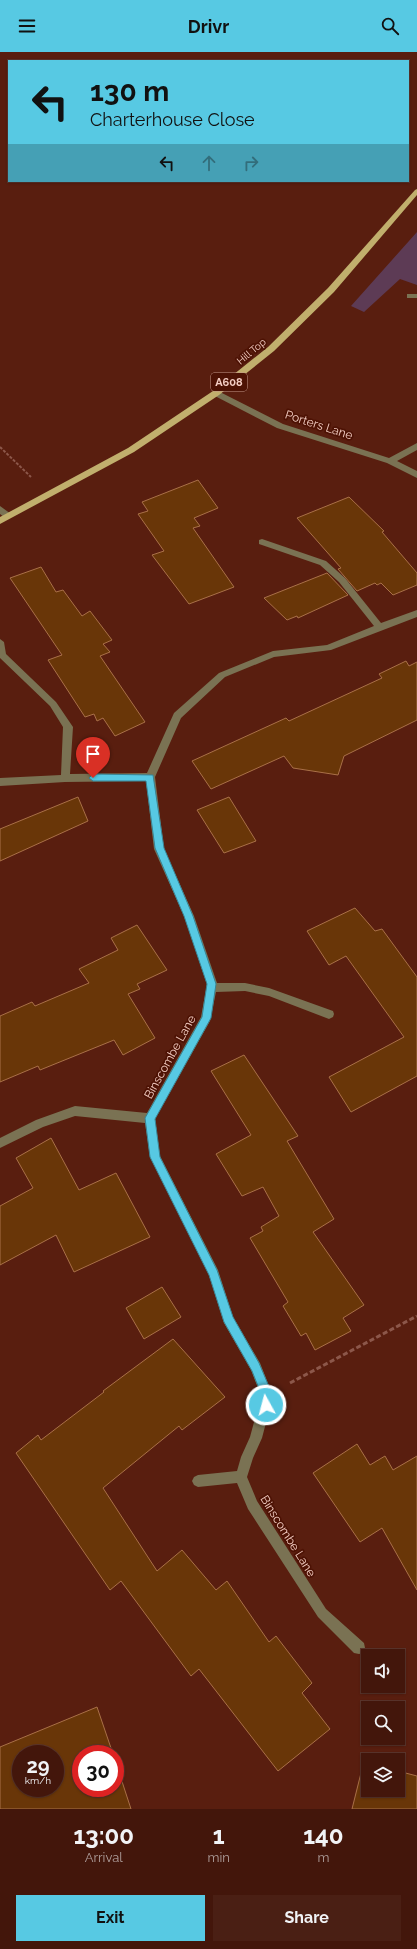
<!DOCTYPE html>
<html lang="en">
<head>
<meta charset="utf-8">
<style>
  :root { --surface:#43160b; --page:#4a1f14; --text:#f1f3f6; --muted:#af9f9d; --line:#5b352c; --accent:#57c9e3 }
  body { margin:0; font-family:Raleway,sans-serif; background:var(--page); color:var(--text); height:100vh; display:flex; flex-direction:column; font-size:15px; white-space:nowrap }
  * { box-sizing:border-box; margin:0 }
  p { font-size:13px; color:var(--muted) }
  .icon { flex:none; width:22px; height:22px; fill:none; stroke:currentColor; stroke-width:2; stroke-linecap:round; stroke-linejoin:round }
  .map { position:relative; height:1757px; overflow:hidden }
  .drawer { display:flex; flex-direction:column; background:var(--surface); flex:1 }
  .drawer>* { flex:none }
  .hud { position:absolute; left:8px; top:8px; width:401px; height:122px; border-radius:0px; box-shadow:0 1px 3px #0004,0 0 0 1px var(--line); background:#57c9e3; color:#111; overflow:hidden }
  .buttons { position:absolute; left:361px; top:1597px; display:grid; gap:8px }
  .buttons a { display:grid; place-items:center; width:44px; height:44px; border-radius:0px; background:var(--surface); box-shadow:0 1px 3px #0004,0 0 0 1px var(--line); font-size:20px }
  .speed { position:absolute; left:12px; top:1693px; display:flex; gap:8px; font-size:20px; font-weight:700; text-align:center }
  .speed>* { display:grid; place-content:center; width:52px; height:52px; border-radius:50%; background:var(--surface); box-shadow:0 1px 3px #0004,0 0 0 1px var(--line); line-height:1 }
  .speed small { font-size:10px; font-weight:400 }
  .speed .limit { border:6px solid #d22; background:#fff; color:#111 }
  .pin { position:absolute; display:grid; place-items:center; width:34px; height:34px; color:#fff; margin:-41px -17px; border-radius:50% 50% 50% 0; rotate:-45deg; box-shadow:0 0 4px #0007 }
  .pin .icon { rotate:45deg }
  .me { position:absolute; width:44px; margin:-22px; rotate:353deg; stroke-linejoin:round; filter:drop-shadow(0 0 3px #0008) }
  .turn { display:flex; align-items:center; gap:14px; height:84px; padding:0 16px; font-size:18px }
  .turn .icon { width:52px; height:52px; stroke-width:2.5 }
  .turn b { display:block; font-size:28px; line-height:34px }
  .lanes { display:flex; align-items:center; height:38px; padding:0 16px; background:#0003; justify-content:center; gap:20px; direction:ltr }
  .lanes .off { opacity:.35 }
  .eta { display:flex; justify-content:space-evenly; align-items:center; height:68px; text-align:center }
  .eta b { font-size:24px; font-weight:700; line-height:28px }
  .action { display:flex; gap:8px; margin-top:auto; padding:8px 16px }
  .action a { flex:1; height:46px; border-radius:0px; background:var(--accent); color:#111; font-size:16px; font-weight:700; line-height:46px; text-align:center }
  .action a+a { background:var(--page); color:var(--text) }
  header { display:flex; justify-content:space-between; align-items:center; height:52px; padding:0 16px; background:var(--accent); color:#111; font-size:18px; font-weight:700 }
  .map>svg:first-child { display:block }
  .green { fill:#5d3b55 }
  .building { fill:#693608; stroke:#a97048; fill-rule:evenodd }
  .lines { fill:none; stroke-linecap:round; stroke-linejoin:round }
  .path-far1 { stroke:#8c574a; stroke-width:2; stroke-dasharray:3 1.5; stroke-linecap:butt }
  .path { stroke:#8c574a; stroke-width:3; stroke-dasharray:5 2.5; stroke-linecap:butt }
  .minor { fill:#7a7253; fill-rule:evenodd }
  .major { fill:#c1af6d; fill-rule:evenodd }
  .route { fill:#57c9e3; stroke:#398394 }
  .labels { text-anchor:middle; stroke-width:3.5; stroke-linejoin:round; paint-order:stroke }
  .far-street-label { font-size:10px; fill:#f4cec4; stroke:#4d1204 }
  .shield { fill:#4d1204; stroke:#c2968a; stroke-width:1 }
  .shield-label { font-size:11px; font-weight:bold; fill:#f4cec4 }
  .street-label { font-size:12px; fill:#f4cec4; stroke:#4d1204 }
</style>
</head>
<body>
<header><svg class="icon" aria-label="menu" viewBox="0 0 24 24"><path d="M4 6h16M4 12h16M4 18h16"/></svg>Drivr<svg class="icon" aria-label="search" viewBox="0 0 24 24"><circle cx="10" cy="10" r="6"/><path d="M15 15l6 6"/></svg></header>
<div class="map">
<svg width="417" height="1757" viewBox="0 0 417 1757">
  <rect width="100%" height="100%" fill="#591e0f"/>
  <path class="green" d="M 417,180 L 417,233 L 400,227 L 364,260 L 351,254 Z"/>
  <path class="building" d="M 198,428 L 218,456 L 194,466 L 200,474 L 193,476 L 234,535 L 189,552 L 152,503 L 164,499 L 138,462 L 148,459 L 142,450 Z
    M 349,445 L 384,479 L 382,480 L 417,521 L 417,533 L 393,543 L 381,531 L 377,533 L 375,531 L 357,539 L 338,517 L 341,516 L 297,466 Z
    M 41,515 L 56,540 L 63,538 L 82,564 L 90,559 L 112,588 L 103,592 L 110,600 L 100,604 L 145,670 L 115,684 L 103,666 L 97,669 L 94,662 L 85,665 L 48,608 L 62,603 L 10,526 Z
    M 327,521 L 348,543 L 298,566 L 297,564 L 287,568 L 264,546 Z
    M 406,609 L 409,614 L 417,610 L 417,668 L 344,704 L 338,723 L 293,716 L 284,704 L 211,737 L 192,709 L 286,666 L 289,669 L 382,626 L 379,622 Z
    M 78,745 L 88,769 L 0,809 L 0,777 Z
    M 229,745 L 256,789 L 224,801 L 197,758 Z
    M 355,856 L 375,879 L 382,877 L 417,925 L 417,1024 L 351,1060 L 329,1025 L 404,985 L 346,904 L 329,913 L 307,879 Z
    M 137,873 L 167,918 L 137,932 L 140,937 L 128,942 L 155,986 L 123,1003 L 114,988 L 40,1018 L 38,1014 L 0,1030 L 0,964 L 32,950 L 35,954 L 89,931 L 79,917 L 118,898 L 111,886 Z
    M 244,1003 L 298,1084 L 287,1089 L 334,1167 L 313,1180 L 364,1253 L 343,1266 L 351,1279 L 315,1298 L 306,1281 L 301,1284 L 283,1254 L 288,1250 L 250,1186 L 263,1179 L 261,1175 L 279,1164 L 263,1135 L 242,1144 L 216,1102 L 251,1083 L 211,1019 Z
    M 51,1086 L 79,1138 L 116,1121 L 150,1185 L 74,1220 L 56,1183 L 0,1213 L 0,1154 L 33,1136 L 16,1106 Z
    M 162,1235 L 181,1265 L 144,1287 L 126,1256 Z
    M 173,1287 L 225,1345 L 182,1378 L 179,1374 L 103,1436 L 157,1519 L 182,1498 L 216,1538 L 227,1529 L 269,1590 L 276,1584 L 312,1631 L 302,1641 L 330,1677 L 278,1719 L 199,1617 L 191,1624 L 121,1529 L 110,1538 L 16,1401 L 38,1383 L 41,1388 L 104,1340 L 103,1339 Z
    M 357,1392 L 370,1413 L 385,1404 L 393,1418 L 417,1404 L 417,1538 L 382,1476 L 360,1490 L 313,1421 Z
    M 97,1655 L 113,1702 L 81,1702 L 81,1736 L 115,1736 L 115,1708 L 131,1757 L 0,1757 L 0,1695 ZM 21,1702 L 55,1702 L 55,1736 L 21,1736 Z
    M 364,1709 L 368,1710 L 368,1738 L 398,1738 L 398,1719 L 417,1724 L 417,1757 L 352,1757 Z"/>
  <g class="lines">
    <path class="path-far1" d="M 0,395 L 31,425"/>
    <path class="path" d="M 290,1331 L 417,1264"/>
    <path class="minor" d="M 407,242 L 417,242 L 417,246 L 407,246 Z
      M 216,338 L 283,372 L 389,406 L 417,391 L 417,398 L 397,409 L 417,419 L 417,426 L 387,411 L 277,376 L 213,343 L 212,341 Z
      M 0,454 L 11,462 L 11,466 L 5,466 L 0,462 Z
      M 262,487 L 326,509 L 345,526 L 381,571 L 417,558 L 417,565 L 331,598 L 274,605 L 225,625 L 181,666 L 155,725 L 164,797 L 194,864 L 217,931 L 245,931 L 269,936 L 333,959 L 334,962 L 333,965 L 329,967 L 269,944 L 245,939 L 216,940 L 210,969 L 155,1067 L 160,1104 L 218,1218 L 233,1265 L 260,1311 L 273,1344 L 262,1386 L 253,1406 L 247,1425 L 257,1449 L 326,1557 L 364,1591 L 365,1596 L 364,1601 L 359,1602 L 354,1601 L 318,1565 L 248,1457 L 237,1431 L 198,1435 L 194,1433 L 192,1429 L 194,1425 L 198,1423 L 237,1419 L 241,1405 L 250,1385 L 261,1344 L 251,1318 L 224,1271 L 209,1223 L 150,1105 L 145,1071 L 75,1064 L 43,1075 L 0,1096 L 0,1086 L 36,1068 L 75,1054 L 147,1061 L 201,965 L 207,932 L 184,864 L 154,797 L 146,729 L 65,730 L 0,734 L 0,726 L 61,723 L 63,675 L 50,654 L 0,606 L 0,587 L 4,590 L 6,602 L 56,650 L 73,675 L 70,722 L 147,721 L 174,661 L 219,621 L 273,599 L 327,593 L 374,574 L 339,530 L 320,513 L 259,492 L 259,488 Z"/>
    <path class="major" d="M 417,137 L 417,143 L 334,240 L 274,299 L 219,343 L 134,400 L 0,472 L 0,465 L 128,396 L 213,339 L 268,295 L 328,236 L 415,138 Z"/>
  </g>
  <path class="route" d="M 93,722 L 153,723 L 164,796 L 193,864 L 216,932 L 211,966 L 155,1067 L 160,1105 L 217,1218 L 233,1265 L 259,1311 L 273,1344 L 269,1356 L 266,1358 L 262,1356 L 260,1353 L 262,1344 L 252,1319 L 224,1270 L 209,1223 L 150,1105 L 145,1066 L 202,965 L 207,932 L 184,864 L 155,796 L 146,729 L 93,729 L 89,726 Z"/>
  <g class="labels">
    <g class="far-street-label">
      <text transform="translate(251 299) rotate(-40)" y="4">Hill Top</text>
    </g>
    <rect class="shield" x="211" y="321" width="36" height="18" rx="3"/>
    <g class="shield-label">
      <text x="229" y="334">A608</text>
    </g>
    <g class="street-label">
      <text transform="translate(319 373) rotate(18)" y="4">Porters Lane</text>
      <text transform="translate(170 1005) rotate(-61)" y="4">Binscombe Lane</text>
      <text transform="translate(288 1484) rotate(58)" y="4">Binscombe Lane</text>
    </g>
  </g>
</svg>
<div class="buttons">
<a><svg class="icon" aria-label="sound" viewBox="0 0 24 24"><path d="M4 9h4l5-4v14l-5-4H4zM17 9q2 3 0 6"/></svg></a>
<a><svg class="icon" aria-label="search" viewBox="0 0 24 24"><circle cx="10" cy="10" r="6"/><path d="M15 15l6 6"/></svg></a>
<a><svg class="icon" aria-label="layers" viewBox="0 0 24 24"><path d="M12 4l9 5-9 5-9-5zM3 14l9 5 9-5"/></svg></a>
</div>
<div class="speed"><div>29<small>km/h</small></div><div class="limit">30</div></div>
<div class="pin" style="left:93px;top:726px;background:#d93025"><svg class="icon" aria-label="arrive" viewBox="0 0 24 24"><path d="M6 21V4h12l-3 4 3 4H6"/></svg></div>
<svg class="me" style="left:266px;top:1353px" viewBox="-20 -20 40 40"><circle r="17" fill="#57c9e3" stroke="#fff" stroke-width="3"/><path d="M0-11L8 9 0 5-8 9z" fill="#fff"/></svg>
<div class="hud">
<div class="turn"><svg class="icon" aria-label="left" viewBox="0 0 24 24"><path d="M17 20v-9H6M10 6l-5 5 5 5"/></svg><div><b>130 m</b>Charterhouse Close</div></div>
<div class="lanes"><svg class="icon" aria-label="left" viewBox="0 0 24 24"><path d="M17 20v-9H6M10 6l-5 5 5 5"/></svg><svg class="icon off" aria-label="ahead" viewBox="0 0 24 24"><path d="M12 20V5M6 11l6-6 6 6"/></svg><svg class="icon off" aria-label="right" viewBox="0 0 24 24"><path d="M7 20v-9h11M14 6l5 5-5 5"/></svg></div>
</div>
</div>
<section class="drawer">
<div class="eta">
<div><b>13:00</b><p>Arrival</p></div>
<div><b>1</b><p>min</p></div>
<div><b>140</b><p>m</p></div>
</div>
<div class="action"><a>Exit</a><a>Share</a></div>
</section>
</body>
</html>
